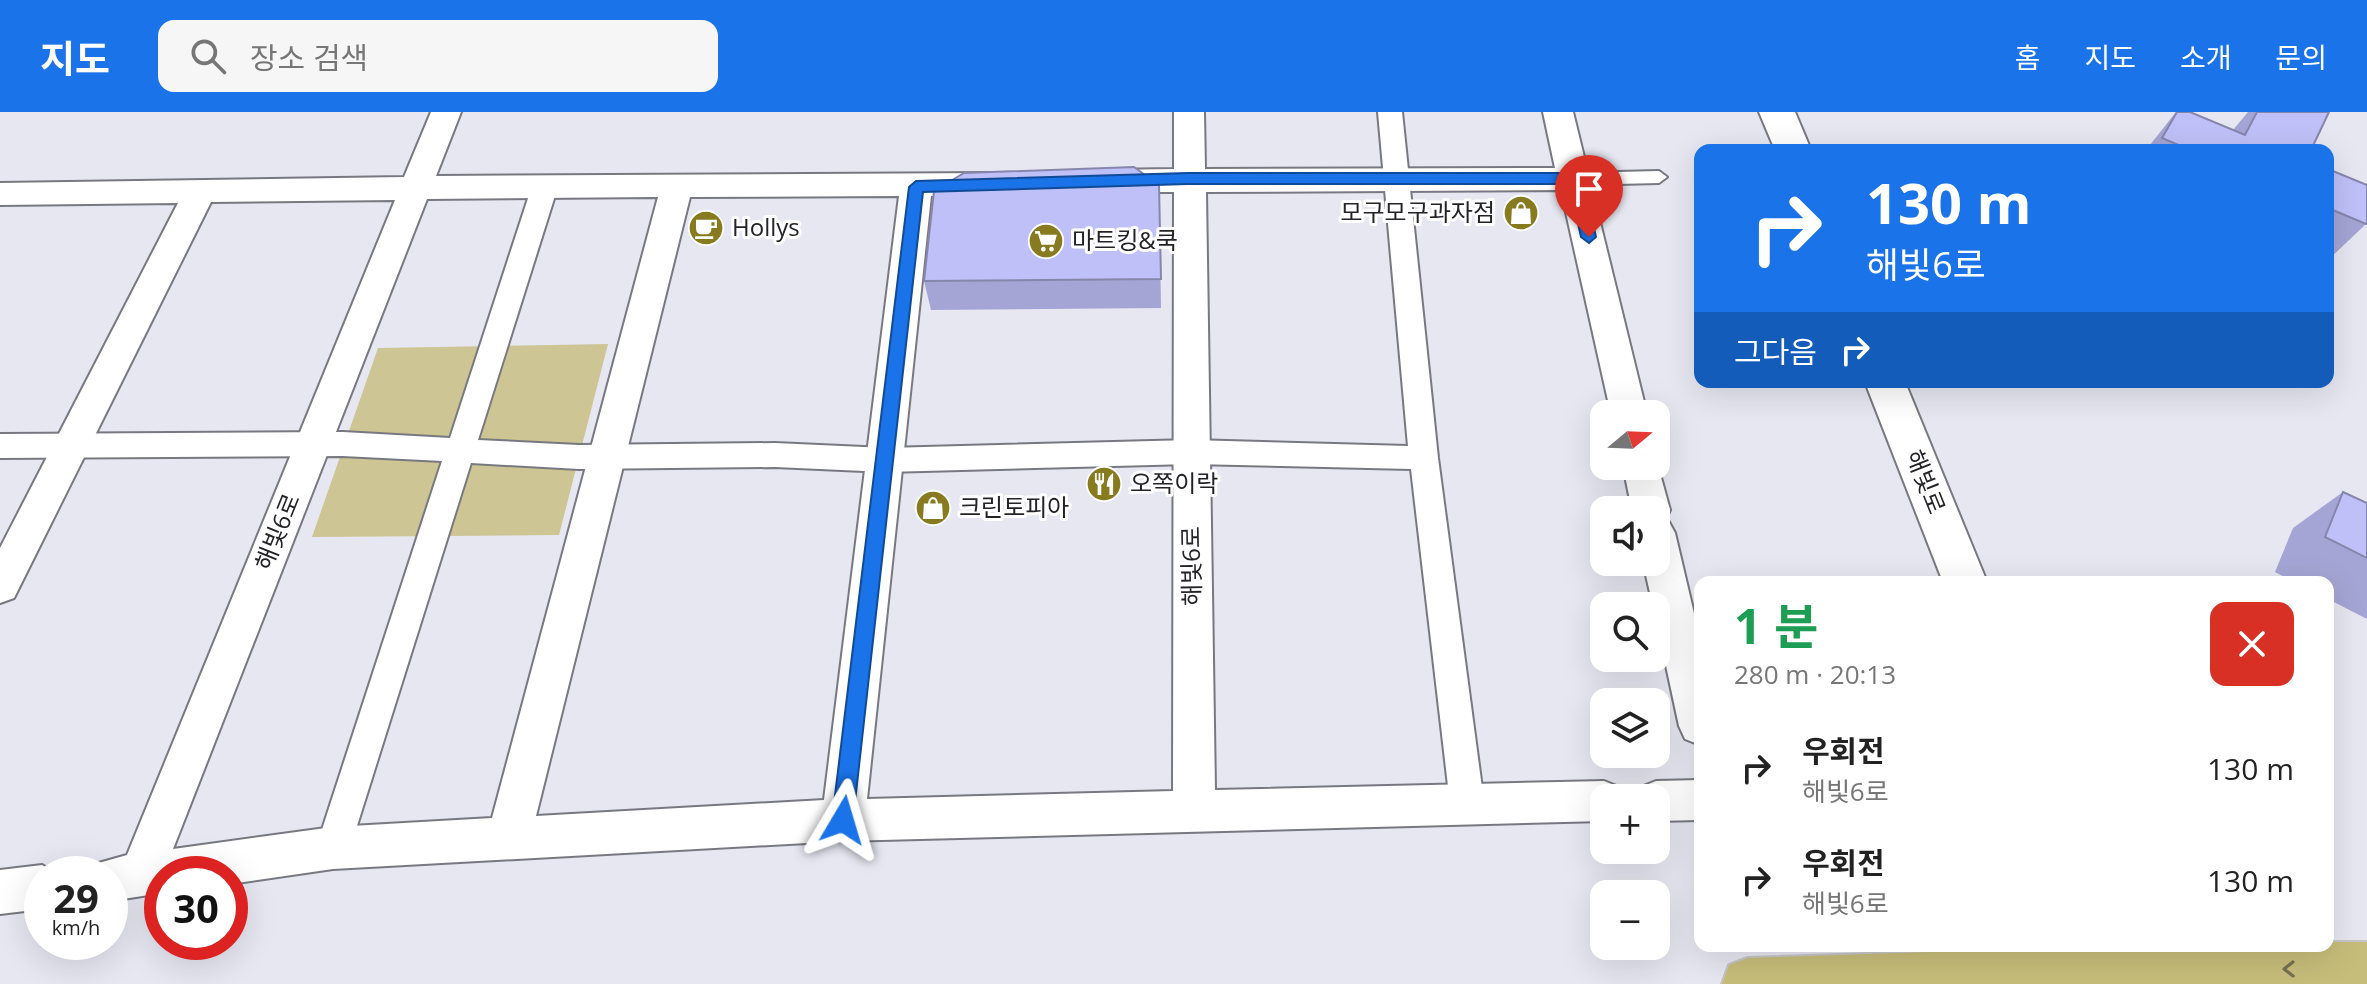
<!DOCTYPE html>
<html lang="ko">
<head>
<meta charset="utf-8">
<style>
  :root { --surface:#fff; --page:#f6f6f6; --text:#222; --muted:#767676; --accent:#1a73e8 }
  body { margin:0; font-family:"Open Sans","Noto Sans KR",sans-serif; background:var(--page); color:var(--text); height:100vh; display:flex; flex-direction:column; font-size:30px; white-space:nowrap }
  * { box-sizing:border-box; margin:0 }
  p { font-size:26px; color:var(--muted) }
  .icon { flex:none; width:44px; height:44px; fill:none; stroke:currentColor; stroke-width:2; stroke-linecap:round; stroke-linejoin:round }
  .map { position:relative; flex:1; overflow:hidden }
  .drawer { position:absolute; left:1694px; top:464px; width:640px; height:376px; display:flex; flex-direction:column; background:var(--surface); border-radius:16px; box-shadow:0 8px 32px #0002 }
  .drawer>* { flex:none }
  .banner { position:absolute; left:1694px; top:32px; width:640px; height:244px; border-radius:16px; box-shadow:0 8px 32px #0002; background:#1a73e8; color:#fff; overflow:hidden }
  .needle { width:52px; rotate:71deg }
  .controls { position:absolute; left:1590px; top:288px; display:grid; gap:16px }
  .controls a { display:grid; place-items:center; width:80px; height:80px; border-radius:16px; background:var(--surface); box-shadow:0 8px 32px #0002; font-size:40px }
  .speed { position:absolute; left:24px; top:744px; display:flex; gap:16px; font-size:40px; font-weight:700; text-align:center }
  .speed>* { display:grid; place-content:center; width:104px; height:104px; border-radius:50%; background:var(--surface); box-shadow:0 8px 32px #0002; line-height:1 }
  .speed small { font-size:20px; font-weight:400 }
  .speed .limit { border:12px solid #d22; background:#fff; color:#111 }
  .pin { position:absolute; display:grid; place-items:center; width:68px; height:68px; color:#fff; margin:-82px -34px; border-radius:50% 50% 50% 0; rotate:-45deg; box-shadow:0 0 8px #0007 }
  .pin .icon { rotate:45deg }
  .me { position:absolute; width:88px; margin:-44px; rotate:7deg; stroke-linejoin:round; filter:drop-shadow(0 0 6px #0008) }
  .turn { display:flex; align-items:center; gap:28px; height:168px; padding:0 40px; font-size:36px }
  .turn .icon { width:104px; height:104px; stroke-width:2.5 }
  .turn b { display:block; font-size:56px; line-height:68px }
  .then { display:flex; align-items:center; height:76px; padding:0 40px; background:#0003; gap:16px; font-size:30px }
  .round { display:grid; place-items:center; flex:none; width:84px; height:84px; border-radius:16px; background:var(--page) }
  .head { display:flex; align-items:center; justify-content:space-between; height:136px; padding:0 40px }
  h1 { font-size:48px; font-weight:700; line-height:60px; color:#1e9e55 }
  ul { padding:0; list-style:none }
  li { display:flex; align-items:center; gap:24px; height:112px; padding:0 40px }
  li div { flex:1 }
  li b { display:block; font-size:30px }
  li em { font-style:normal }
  header { display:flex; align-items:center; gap:48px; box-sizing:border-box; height:112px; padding:0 40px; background:var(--accent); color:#fff }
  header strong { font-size:38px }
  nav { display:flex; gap:44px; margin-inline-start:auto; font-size:28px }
  .search { width:560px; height:72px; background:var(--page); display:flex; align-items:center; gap:20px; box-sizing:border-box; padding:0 28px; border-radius:16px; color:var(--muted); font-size:30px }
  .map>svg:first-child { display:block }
  .green { fill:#cdc593 }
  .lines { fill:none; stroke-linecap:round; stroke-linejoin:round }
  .service-casing { stroke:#787881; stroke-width:4 }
  .pedestrian-casing { stroke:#787881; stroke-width:4 }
  .minor-casing { stroke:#787881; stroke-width:4 }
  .tertiary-casing { stroke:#787881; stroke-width:4 }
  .primary-casing { stroke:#c6c6c7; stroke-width:4 }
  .service { fill:#fff; fill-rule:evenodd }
  .pedestrian { fill:#fff; fill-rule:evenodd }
  .minor { fill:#fff; fill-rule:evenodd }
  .tertiary { fill:#fff; fill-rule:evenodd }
  .primary { fill:#c7bd7a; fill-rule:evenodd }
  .wall { fill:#a4a5d4 }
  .building { fill:#bfc0f7; stroke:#8686ad; stroke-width:2 }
  .oneway { stroke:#757050 }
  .route { fill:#1a73e8; stroke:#114b97; stroke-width:2 }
  .labels { text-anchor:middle; stroke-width:6; stroke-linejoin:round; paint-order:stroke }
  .poi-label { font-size:24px; fill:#232327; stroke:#fff; text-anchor:start }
  .street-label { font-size:24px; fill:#232327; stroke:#fff }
</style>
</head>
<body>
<header>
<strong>지도</strong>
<div class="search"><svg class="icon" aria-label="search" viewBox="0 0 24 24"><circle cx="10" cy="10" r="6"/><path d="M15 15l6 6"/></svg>장소 검색</div>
<nav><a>홈</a><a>지도</a><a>소개</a><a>문의</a></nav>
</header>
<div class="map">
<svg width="2367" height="872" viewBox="0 0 2367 872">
  <rect width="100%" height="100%" fill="#e6e7f1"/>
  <path class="green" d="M 608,232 L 559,423 L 312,425 L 378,236 Z"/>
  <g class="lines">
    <defs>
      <path id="service" d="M 1659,59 L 1667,65 L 1659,71 L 1575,73 L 1567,67 L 1575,61 Z"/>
      <path id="pedestrian" d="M 1378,0 L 1402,0 L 1438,346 L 1484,691 L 1479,702 L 1467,707 L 1455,702 L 1450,691 L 1411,357 L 1191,352 L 886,360 L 775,355 L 579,357 L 471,351 L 350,736 L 345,748 L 333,753 L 321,748 L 316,736 L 442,349 L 343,344 L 0,346 L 0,322 L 343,320 L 450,326 L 532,74 L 536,68 L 545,65 L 554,68 L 558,74 L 478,328 L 579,333 L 775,331 L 886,336 L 1191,328 L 1408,334 Z"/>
      <path id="minor" d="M 431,0 L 461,0 L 436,64 L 992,61 L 1003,64 L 1008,72 L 1003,80 L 992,83 L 931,84 L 867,687 L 1173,679 L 1174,80 L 1102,80 L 1091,77 L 1086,69 L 1091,61 L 1102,58 L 1174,57 L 1174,0 L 1204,0 L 1205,57 L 1555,56 L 1543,0 L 1573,0 L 1647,302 L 1611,302 L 1561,78 L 1206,80 L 1215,678 L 1604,669 L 1619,675 L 1624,686 L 1604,686 L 1604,709 L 843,729 L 333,757 L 230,772 L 230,762 L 162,762 L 162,781 L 110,789 L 110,762 L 90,762 L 95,752 L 127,743 L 395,88 L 211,90 L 14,486 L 0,491 L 0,436 L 178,91 L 0,93 L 0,71 L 404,65 ZM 899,84 L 824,688 L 536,704 L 690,85 ZM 658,85 L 492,706 L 333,715 L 173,737 L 427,87 Z
        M 1656,347 L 1670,398 L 1665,408 L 1669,410 L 1675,421 L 1700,527 L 1700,633 L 1685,627 L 1679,614 L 1656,507 L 1656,494 L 1653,494 L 1643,450 L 1656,450 L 1656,398 L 1632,398 L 1623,354 L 1656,354 Z
        M 1700,668 L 1700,708 L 1656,709 L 1656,686 L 1636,686 L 1641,675 L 1656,669 Z
        M 42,753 L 58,762 L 42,762 L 42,797 L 0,802 L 0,758 Z"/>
      <path id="tertiary" d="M 1759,0 L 1795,0 L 1811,38 L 1775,38 Z
        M 1865,270 L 1905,270 L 1987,470 L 1943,470 Z"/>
      <path id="primary" d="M 2328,830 L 2367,830 L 2367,872 L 1722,872 L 1729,853 L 1748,846 L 2113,834 L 2328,834 Z"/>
    </defs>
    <use href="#service" class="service-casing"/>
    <use href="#pedestrian" class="pedestrian-casing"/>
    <use href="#minor" class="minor-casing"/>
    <use href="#tertiary" class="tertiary-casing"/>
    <use href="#primary" class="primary-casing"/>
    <use href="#service" class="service"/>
    <use href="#pedestrian" class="pedestrian"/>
    <use href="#minor" class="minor"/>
    <use href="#tertiary" class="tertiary"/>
    <use href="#primary" class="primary"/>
  </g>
  <path class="wall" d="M 2176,0 L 2190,0 L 2233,18 L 2248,0 L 2329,0 L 2311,38 L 2146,38 Z
    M 2328,57 L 2366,112 L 2328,148 Z
    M 1159,73 L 1161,196 L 931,198 L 924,169 Z
    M 2343,380 L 2367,391 L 2367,507 L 2328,487 L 2328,470 L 2294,470 L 2275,460 L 2293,416 Z"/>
  <path class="building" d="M 2177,0 L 2190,0 L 2245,23 L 2257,0 L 2329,0 L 2311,38 L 2190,38 L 2162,26 Z
    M 1134,55 L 1159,73 L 1161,167 L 924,169 L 934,79 L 964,61 Z
    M 2328,57 L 2367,73 L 2367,110 L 2366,112 L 2328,96 Z
    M 2343,380 L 2367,391 L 2367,446 L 2325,425 Z"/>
  <defs><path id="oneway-chevron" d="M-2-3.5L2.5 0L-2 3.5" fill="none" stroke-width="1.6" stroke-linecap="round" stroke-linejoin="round" transform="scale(2)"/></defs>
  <use class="oneway" href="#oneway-chevron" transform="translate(2289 857) rotate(179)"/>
  <path class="route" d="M 1188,61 L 1575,61 L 1583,67 L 1596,125 L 1589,131 L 1581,125 L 1569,72 L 1188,72 L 923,80 L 853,708 L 850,715 L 843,717 L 835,715 L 832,708 L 909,75 L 916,69 Z"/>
  <defs>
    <symbol id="shop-disc" viewBox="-11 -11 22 22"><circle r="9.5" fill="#877a1f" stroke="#fff"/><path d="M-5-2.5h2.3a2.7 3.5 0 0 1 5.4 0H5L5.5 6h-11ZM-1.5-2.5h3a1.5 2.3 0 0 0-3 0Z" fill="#fff"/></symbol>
    <symbol id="cafe-disc" viewBox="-11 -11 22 22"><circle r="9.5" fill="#877a1f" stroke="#fff"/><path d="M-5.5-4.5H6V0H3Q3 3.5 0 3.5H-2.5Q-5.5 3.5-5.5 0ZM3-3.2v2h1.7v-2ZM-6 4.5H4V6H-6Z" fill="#fff"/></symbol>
    <symbol id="supermarket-disc" viewBox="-11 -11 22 22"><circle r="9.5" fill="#877a1f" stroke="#fff"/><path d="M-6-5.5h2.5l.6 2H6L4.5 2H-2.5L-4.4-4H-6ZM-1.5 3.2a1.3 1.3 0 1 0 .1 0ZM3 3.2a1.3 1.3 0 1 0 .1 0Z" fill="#fff"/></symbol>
    <symbol id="restaurant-disc" viewBox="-11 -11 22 22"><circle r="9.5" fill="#877a1f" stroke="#fff"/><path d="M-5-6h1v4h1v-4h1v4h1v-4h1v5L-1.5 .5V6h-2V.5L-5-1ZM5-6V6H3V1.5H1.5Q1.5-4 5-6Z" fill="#fff"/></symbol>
  </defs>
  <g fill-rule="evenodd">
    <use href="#shop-disc" x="1501" y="81" width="40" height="40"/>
    <use href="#cafe-disc" x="686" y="96" width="40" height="40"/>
    <use href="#supermarket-disc" x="1026" y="109" width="40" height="40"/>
    <use href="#restaurant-disc" x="1084" y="352" width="40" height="40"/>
    <use href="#shop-disc" x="913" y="376" width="40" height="40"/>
  </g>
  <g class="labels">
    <g class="poi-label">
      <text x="1495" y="109" text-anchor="end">모구모구과자점</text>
      <text x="732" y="124">Hollys</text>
      <text x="1072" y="137">마트킹&amp;쿡</text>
      <text x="1130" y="380">오쪽이락</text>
      <text x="959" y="404">크린토피아</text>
    </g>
    <g class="street-label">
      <text transform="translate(1925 370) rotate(68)" y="8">해빛로</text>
      <text transform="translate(278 420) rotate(-68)" y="8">해빛6로</text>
      <text transform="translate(1192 454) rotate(-91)" y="8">해빛6로</text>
    </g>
  </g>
</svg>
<div class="controls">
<a><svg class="needle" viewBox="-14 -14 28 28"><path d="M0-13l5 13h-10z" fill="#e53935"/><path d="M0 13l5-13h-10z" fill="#767676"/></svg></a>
<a><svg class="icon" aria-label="sound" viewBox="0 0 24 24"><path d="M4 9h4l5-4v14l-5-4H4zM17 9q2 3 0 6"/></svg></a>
<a><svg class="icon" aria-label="search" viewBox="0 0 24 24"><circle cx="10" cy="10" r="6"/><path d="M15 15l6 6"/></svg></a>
<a><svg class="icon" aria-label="layers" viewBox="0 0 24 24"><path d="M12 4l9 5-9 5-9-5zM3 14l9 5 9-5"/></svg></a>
<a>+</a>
<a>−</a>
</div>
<div class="speed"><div>29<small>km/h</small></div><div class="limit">30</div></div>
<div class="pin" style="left:1589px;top:125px;background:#d93025"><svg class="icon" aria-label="arrive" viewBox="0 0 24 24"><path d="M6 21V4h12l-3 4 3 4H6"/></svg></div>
<svg class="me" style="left:843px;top:708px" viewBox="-20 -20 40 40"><path d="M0-17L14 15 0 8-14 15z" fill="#1a73e8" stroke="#fff" stroke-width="4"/></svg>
<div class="banner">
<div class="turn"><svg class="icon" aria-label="right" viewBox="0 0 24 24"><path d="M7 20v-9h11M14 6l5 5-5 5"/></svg><div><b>130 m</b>해빛6로</div></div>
<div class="then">그다음<svg class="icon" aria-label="right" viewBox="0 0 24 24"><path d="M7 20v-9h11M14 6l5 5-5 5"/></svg></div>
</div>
<section class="drawer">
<div class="head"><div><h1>1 분</h1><p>280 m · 20:13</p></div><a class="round" style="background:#d93025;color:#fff"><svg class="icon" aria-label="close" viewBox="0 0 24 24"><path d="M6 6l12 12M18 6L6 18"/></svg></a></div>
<ul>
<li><svg class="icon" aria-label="right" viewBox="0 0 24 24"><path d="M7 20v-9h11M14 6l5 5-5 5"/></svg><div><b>우회전</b><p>해빛6로</p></div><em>130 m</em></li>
<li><svg class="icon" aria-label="right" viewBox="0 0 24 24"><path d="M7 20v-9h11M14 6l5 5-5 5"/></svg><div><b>우회전</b><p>해빛6로</p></div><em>130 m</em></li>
</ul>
</section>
</div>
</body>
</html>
